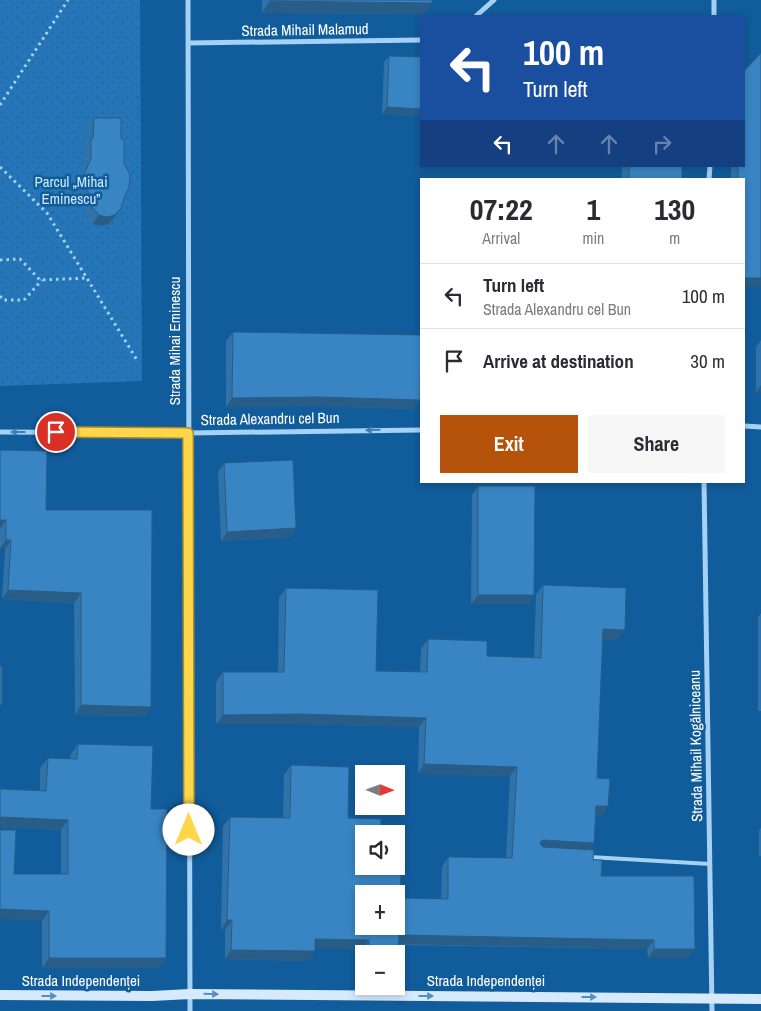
<!DOCTYPE html>
<html lang="en">
<head>
<meta charset="utf-8">
<style>
  :root { --surface:#fff; --page:#f7f7f7; --text:#2b2b33; --muted:#7c7c81; --line:#e1e1e2; --accent:#b45309 }
  body { margin:0; font-family:"Archivo Narrow",sans-serif; background:var(--page); color:var(--text); height:100vh; display:flex; flex-direction:column; font-size:19px; white-space:nowrap }
  * { box-sizing:border-box; margin:0 }
  p { font-size:16px; color:var(--muted) }
  .icon { flex:none; width:28px; height:28px; fill:none; stroke:currentColor; stroke-width:2; stroke-linecap:round; stroke-linejoin:round }
  .map { position:relative; flex:1; overflow:hidden }
  .panel { position:absolute; left:420px; top:178px; width:325px; height:305px; display:flex; flex-direction:column; background:var(--surface); border-radius:0px; box-shadow:0 2px 8px #0003 }
  .panel>* { flex:none }
  .hud { position:absolute; left:420px; top:15px; width:325px; height:152px; border-radius:0px; box-shadow:0 2px 8px #0003; background:#1a4fa0; color:#fff; overflow:hidden }
  .needle { width:32px; rotate:91deg }
  .controls { position:absolute; left:355px; top:765px; display:grid; gap:10px }
  .controls a { display:grid; place-items:center; width:50px; height:50px; border-radius:0px; background:var(--surface); box-shadow:0 2px 8px #0003; font-size:25px }
  .pin { position:absolute; display:grid; place-items:center; width:42px; height:42px; color:#fff; margin:-21px; border:2px solid #fff; border-radius:50%; box-shadow:0 1px 5px #0007 }
  .me { position:absolute; width:55px; margin:-28px; rotate:0deg; stroke-linejoin:round; filter:drop-shadow(0 0 4px #0008) }
  .turn { display:flex; align-items:center; gap:18px; height:105px; padding:0 20px; font-size:22px }
  .turn .icon { width:65px; height:65px; stroke-width:2.5 }
  .turn b { display:block; font-size:35px; line-height:42px }
  .lanes { display:flex; align-items:center; height:48px; padding:0 20px; background:#0003; justify-content:center; gap:25px; direction:ltr }
  .lanes .off { opacity:.35 }
  .eta { display:flex; justify-content:space-evenly; align-items:center; height:85px; text-align:center }
  .eta b { font-size:30px; font-weight:700; line-height:35px }
  .action { display:flex; gap:10px; margin-top:auto; padding:10px 20px }
  .action a { flex:1; height:58px; border-radius:0px; background:var(--accent); color:#fff; font-size:20px; font-weight:700; line-height:58px; text-align:center }
  .action a+a { background:var(--page); color:var(--text) }
  ul { padding:0; list-style:none }
  li { display:flex; align-items:center; gap:15px; height:65px; padding:0 20px; border-top:1px solid var(--line) }
  li div { flex:1 }
  li b { display:block; font-size:19px }
  li em { font-style:normal }
  .map>svg:first-child { display:block }
  .green { fill:url(#green-dots) }
  .lines { fill:none; stroke-linecap:round; stroke-linejoin:round }
  .path { stroke:#a5d1f5; stroke-width:3; stroke-dasharray:2.5 4; stroke-linecap:butt }
  .lane { stroke:#a5d1f5; stroke-width:4 }
  .street { stroke:#a5d1f5; stroke-width:5 }
  .secondary { stroke:#d5eafd; stroke-width:10 }
  .wall { fill:#3172a8 }
  .shaded-wall { fill:#285d88 }
  .building { fill:#3985c3; stroke:#285d88; fill-rule:evenodd }
  .oneway { fill:#3d7fb6 }
  .oneway2 { fill:#568ebd }
  .route-casing { stroke:#a68a30; stroke-width:12 }
  .route { stroke:#ffd54a; stroke-width:9 }
  .labels { text-anchor:middle; stroke-width:5; stroke-linejoin:round; paint-order:stroke }
  .street-label { font-size:15px; fill:#fff; stroke:#115c9b }
  .park-label { font-size:15px; fill:#cde8fe; stroke:#115c9b }
</style>
</head>
<body>
<div class="map">
<svg width="761" height="1011" viewBox="0 0 761 1011">
  <defs>
    <pattern id="green-dots" width="8" height="8" patternUnits="userSpaceOnUse" patternTransform="scale(1.25)"><rect width="8" height="8" fill="#2376ba"/><path d="M2 2h.1M6 6h.1" fill="none" stroke="#386183" stroke-width="1.8" stroke-linecap="round"/></pattern>
  </defs>
  <rect width="100%" height="100%" fill="#115c9b"/>
  <path class="green" d="M 0,0 L 140,0 L 142,381 L 0,386 Z"/>
  <g class="lines">
    <path class="path" d="M 0,105 L 68,0
      M 0,167 L 47,213 L 137,360
      M 0,260 L 20,259 L 40,280 L 87,278
      M 0,296 L 3,300 L 24,300 L 42,280"/>
    <path class="lane" d="M 590,857 L 710,864"/>
    <path class="street" d="M 188,0 L 190,1011
      M 476,16 L 494,0
      M 714,16 L 714,0
      M 188,43 L 421,40
      M 709,179 L 710,166
      M 744,426 L 761,427
      M 0,432 L 188,433 L 421,430
      M 704,481 L 712,1011"/>
    <path class="secondary" d="M 0,995 L 152,996 L 190,994 L 761,999"/>
  </g>
  <path class="wall" d="M 262,0 L 432,0 L 432,3 L 424,14 L 262,13 Z
    M 389,56 L 421,57 L 421,115 L 382,114 L 384,62 Z
    M 94,118 L 121,139 L 125,195 L 121,208 L 115,217 L 108,224 L 100,226 L 92,224 L 84,214 L 84,205 L 77,189 L 78,181 L 84,168 L 84,147 L 87,143 L 87,127 Z
    M 622,166 L 682,166 L 682,179 L 622,179 Z
    M 731,166 L 744,166 L 761,287 L 744,287 L 744,179 L 731,179 Z
    M 233,332 L 420,400 L 414,409 L 313,406 L 226,407 L 226,341 Z
    M 761,340 L 761,392 L 756,392 L 756,347 Z
    M 0,450 L 46,510 L 151,707 L 145,716 L 75,715 L 74,603 L 2,599 L 5,549 L 0,549 Z
    M 224,463 L 296,528 L 290,537 L 221,541 L 218,472 Z
    M 478,486 L 534,595 L 528,604 L 471,604 L 472,495 Z
    M 543,585 L 618,640 L 602,639 L 597,778 L 608,806 L 602,816 L 596,816 L 594,843 L 589,850 L 601,876 L 688,958 L 648,958 L 647,949 L 398,945 L 398,957 L 396,960 L 396,954 L 364,954 L 364,965 L 361,965 L 362,950 L 315,948 L 315,951 L 308,961 L 225,959 L 225,930 L 221,930 L 223,827 L 230,817 L 283,818 L 284,775 L 291,765 L 348,818 L 380,869 L 400,898 L 441,899 L 442,867 L 448,857 L 506,858 L 510,776 L 418,774 L 419,727 L 296,724 L 216,724 L 216,682 L 223,672 L 278,672 L 279,598 L 286,588 L 376,671 L 420,672 L 421,649 L 428,639 L 487,656 L 534,658 L 536,594 Z
    M 761,613 L 761,711 L 758,711 L 758,617 Z
    M 78,744 L 151,809 L 166,958 L 159,968 L 42,968 L 42,921 L 14,874 L 61,874 L 61,830 L 0,827 L 0,789 L 40,790 L 40,768 L 48,758 L 70,759 L 71,754 Z
    M 761,828 L 761,856 L 759,856 L 759,830 Z"/>
  <path class="shaded-wall" d="M 270,1 L 432,3 L 424,14 L 262,13 Z
    M 387,107 L 421,109 L 421,115 L 382,114 Z
    M 121,208 L 115,217 L 108,224 L 100,226 L 92,224 L 99,215 Z
    M 744,278 L 761,278 L 761,287 L 744,287 Z
    M 761,385 L 761,392 L 756,392 Z
    M 320,397 L 420,400 L 414,409 L 313,406 L 226,407 L 232,398 Z
    M 0,520 L 6,520 L 0,529 Z
    M 296,528 L 290,537 L 221,541 L 227,532 Z
    M 6,540 L 11,540 L 5,549 L 0,549 Z
    M 8,590 L 81,593 L 74,603 L 2,599 Z
    M 478,595 L 534,595 L 528,604 L 471,604 Z
    M 603,629 L 625,630 L 618,640 L 596,639 Z
    M 81,705 L 151,707 L 145,716 L 75,715 Z
    M 302,714 L 426,718 L 419,727 L 296,724 L 216,724 L 223,715 Z
    M 424,764 L 517,767 L 510,776 L 418,774 Z
    M 596,806 L 608,806 L 602,816 L 590,816 Z
    M 0,817 L 68,820 L 61,830 L 0,827 Z
    M 544,840 L 594,843 L 587,852 L 537,849 L 541,841 Z
    M 0,909 L 49,911 L 42,921 L 0,919 Z
    M 227,920 L 232,920 L 225,930 L 221,930 Z
    M 399,935 L 654,940 L 647,949 L 392,944 Z
    M 315,939 L 369,940 L 362,950 L 308,948 Z
    M 654,949 L 695,949 L 688,958 L 648,958 Z
    M 231,950 L 315,951 L 308,961 L 225,959 Z
    M 49,958 L 166,958 L 159,968 L 42,968 Z"/>
  <path class="building" d="M 270,0 L 432,0 L 432,3 L 270,1 Z
    M 761,53 L 761,278 L 744,278 L 744,179 L 738,179 L 738,166 L 744,166 L 744,71 Z
    M 389,56 L 421,57 L 421,109 L 387,107 Z
    M 94,118 L 121,118 L 121,139 L 124,139 L 124,163 L 130,175 L 129,188 L 125,195 L 121,208 L 115,215 L 107,217 L 99,215 L 90,205 L 90,196 L 83,180 L 85,172 L 91,159 L 91,138 L 93,138 Z
    M 629,166 L 682,166 L 682,179 L 629,179 Z
    M 233,332 L 421,335 L 420,400 L 320,397 L 232,398 Z
    M 0,450 L 47,451 L 46,510 L 152,510 L 151,707 L 81,705 L 81,593 L 8,590 L 11,540 L 6,540 L 6,520 L 0,520 Z
    M 293,460 L 296,528 L 227,532 L 224,463 Z
    M 478,486 L 535,486 L 534,595 L 478,595 Z
    M 543,585 L 626,588 L 625,630 L 603,629 L 597,778 L 610,779 L 608,806 L 596,806 L 594,843 L 544,840 L 541,841 L 540,844 L 543,847 L 594,850 L 593,860 L 602,860 L 601,876 L 694,876 L 695,949 L 654,949 L 654,940 L 399,935 L 398,957 L 396,957 L 396,954 L 368,954 L 369,940 L 315,939 L 315,951 L 231,950 L 232,920 L 227,920 L 230,817 L 290,818 L 291,765 L 349,767 L 348,818 L 381,819 L 381,834 L 364,834 L 364,866 L 380,866 L 380,869 L 401,870 L 400,898 L 448,899 L 448,857 L 512,858 L 517,767 L 424,764 L 426,718 L 302,714 L 223,715 L 223,672 L 284,672 L 286,588 L 378,590 L 376,671 L 427,672 L 428,639 L 487,641 L 487,656 L 541,658 ZM 364,894 L 396,894 L 396,926 L 364,926 Z
    M 0,666 L 2,666 L 2,705 L 0,705 Z
    M 78,744 L 153,746 L 151,809 L 167,809 L 166,958 L 49,958 L 49,911 L 0,909 L 0,830 L 16,830 L 14,874 L 68,874 L 68,820 L 0,817 L 0,789 L 46,791 L 48,758 L 77,759 Z"/>
  <defs><path id="oneway-solid" d="M-6-.8H1V-3.2L6.5 0L1 3.2V.8H-6Z" transform="scale(1.25)"/></defs>
  <g class="oneway">
    <use href="#oneway-solid" transform="translate(373 430) rotate(179)"/>
    <use href="#oneway-solid" transform="translate(18 432) rotate(-180)"/>
  </g>
  <g class="oneway2">
    <use href="#oneway-solid" transform="translate(211 994) rotate(1)"/>
    <use href="#oneway-solid" transform="translate(49 996)"/>
    <use href="#oneway-solid" transform="translate(426 996)"/>
    <use href="#oneway-solid" transform="translate(589 997)"/>
  </g>
  <g class="lines">
    <defs>
      <path id="route" d="M 56,432 L 188,433 L 189,830"/>
    </defs>
    <use href="#route" class="route-casing"/>
    <use href="#route" class="route"/>
  </g>
  <g class="labels">
    <g class="street-label">
      <text transform="translate(305 30) rotate(-1)" y="5">Strada Mihail Malamud</text>
      <text transform="translate(175 341) rotate(-90)" y="5">Strada Mihai Eminescu</text>
      <text transform="translate(270 419) rotate(-1)" y="5">Strada Alexandru cel Bun</text>
      <text transform="translate(696 746) rotate(-91)" y="5">Strada Mihail Kogălniceanu</text>
      <text x="81" y="986">Strada Independenței</text>
      <text x="486" y="986">Strada Independenței</text>
    </g>
    <g class="park-label">
      <text x="71" y="187">Parcul „Mihai<tspan x="71" dy="17">Eminescu”</tspan></text>
    </g>
  </g>
</svg>
<div class="controls">
<a><svg class="needle" viewBox="-14 -14 28 28"><path d="M0-13l5 13h-10z" fill="#e53935"/><path d="M0 13l5-13h-10z" fill="#7c7c81"/></svg></a>
<a><svg class="icon" aria-label="sound" viewBox="0 0 24 24"><path d="M4 9h4l5-4v14l-5-4H4zM17 9q2 3 0 6"/></svg></a>
<a>+</a>
<a>−</a>
</div>
<div class="pin" style="left:56px;top:432px;background:#d93025"><svg class="icon" aria-label="arrive" viewBox="0 0 24 24"><path d="M6 21V4h12l-3 4 3 4H6"/></svg></div>
<svg class="me" style="left:189px;top:830px" viewBox="-20 -20 40 40"><circle r="19" fill="#fff"/><path d="M0-13L10 11 0 6-10 11z" fill="#ffd54a"/></svg>
<div class="hud">
<div class="turn"><svg class="icon" aria-label="left" viewBox="0 0 24 24"><path d="M17 20v-9H6M10 6l-5 5 5 5"/></svg><div><b>100 m</b>Turn left</div></div>
<div class="lanes"><svg class="icon" aria-label="left" viewBox="0 0 24 24"><path d="M17 20v-9H6M10 6l-5 5 5 5"/></svg><svg class="icon off" aria-label="ahead" viewBox="0 0 24 24"><path d="M12 20V5M6 11l6-6 6 6"/></svg><svg class="icon off" aria-label="ahead" viewBox="0 0 24 24"><path d="M12 20V5M6 11l6-6 6 6"/></svg><svg class="icon off" aria-label="right" viewBox="0 0 24 24"><path d="M7 20v-9h11M14 6l5 5-5 5"/></svg></div>
</div>
<section class="panel">
<div class="eta">
<div><b>07:22</b><p>Arrival</p></div>
<div><b>1</b><p>min</p></div>
<div><b>130</b><p>m</p></div>
</div>
<ul>
<li><svg class="icon" aria-label="left" viewBox="0 0 24 24"><path d="M17 20v-9H6M10 6l-5 5 5 5"/></svg><div><b>Turn left</b><p>Strada Alexandru cel Bun</p></div><em>100 m</em></li>
<li><svg class="icon" aria-label="arrive" viewBox="0 0 24 24"><path d="M6 21V4h12l-3 4 3 4H6"/></svg><div><b>Arrive at destination</b></div><em>30 m</em></li>
</ul>
<div class="action"><a>Exit</a><a>Share</a></div>
</section>
</div>
</body>
</html>
